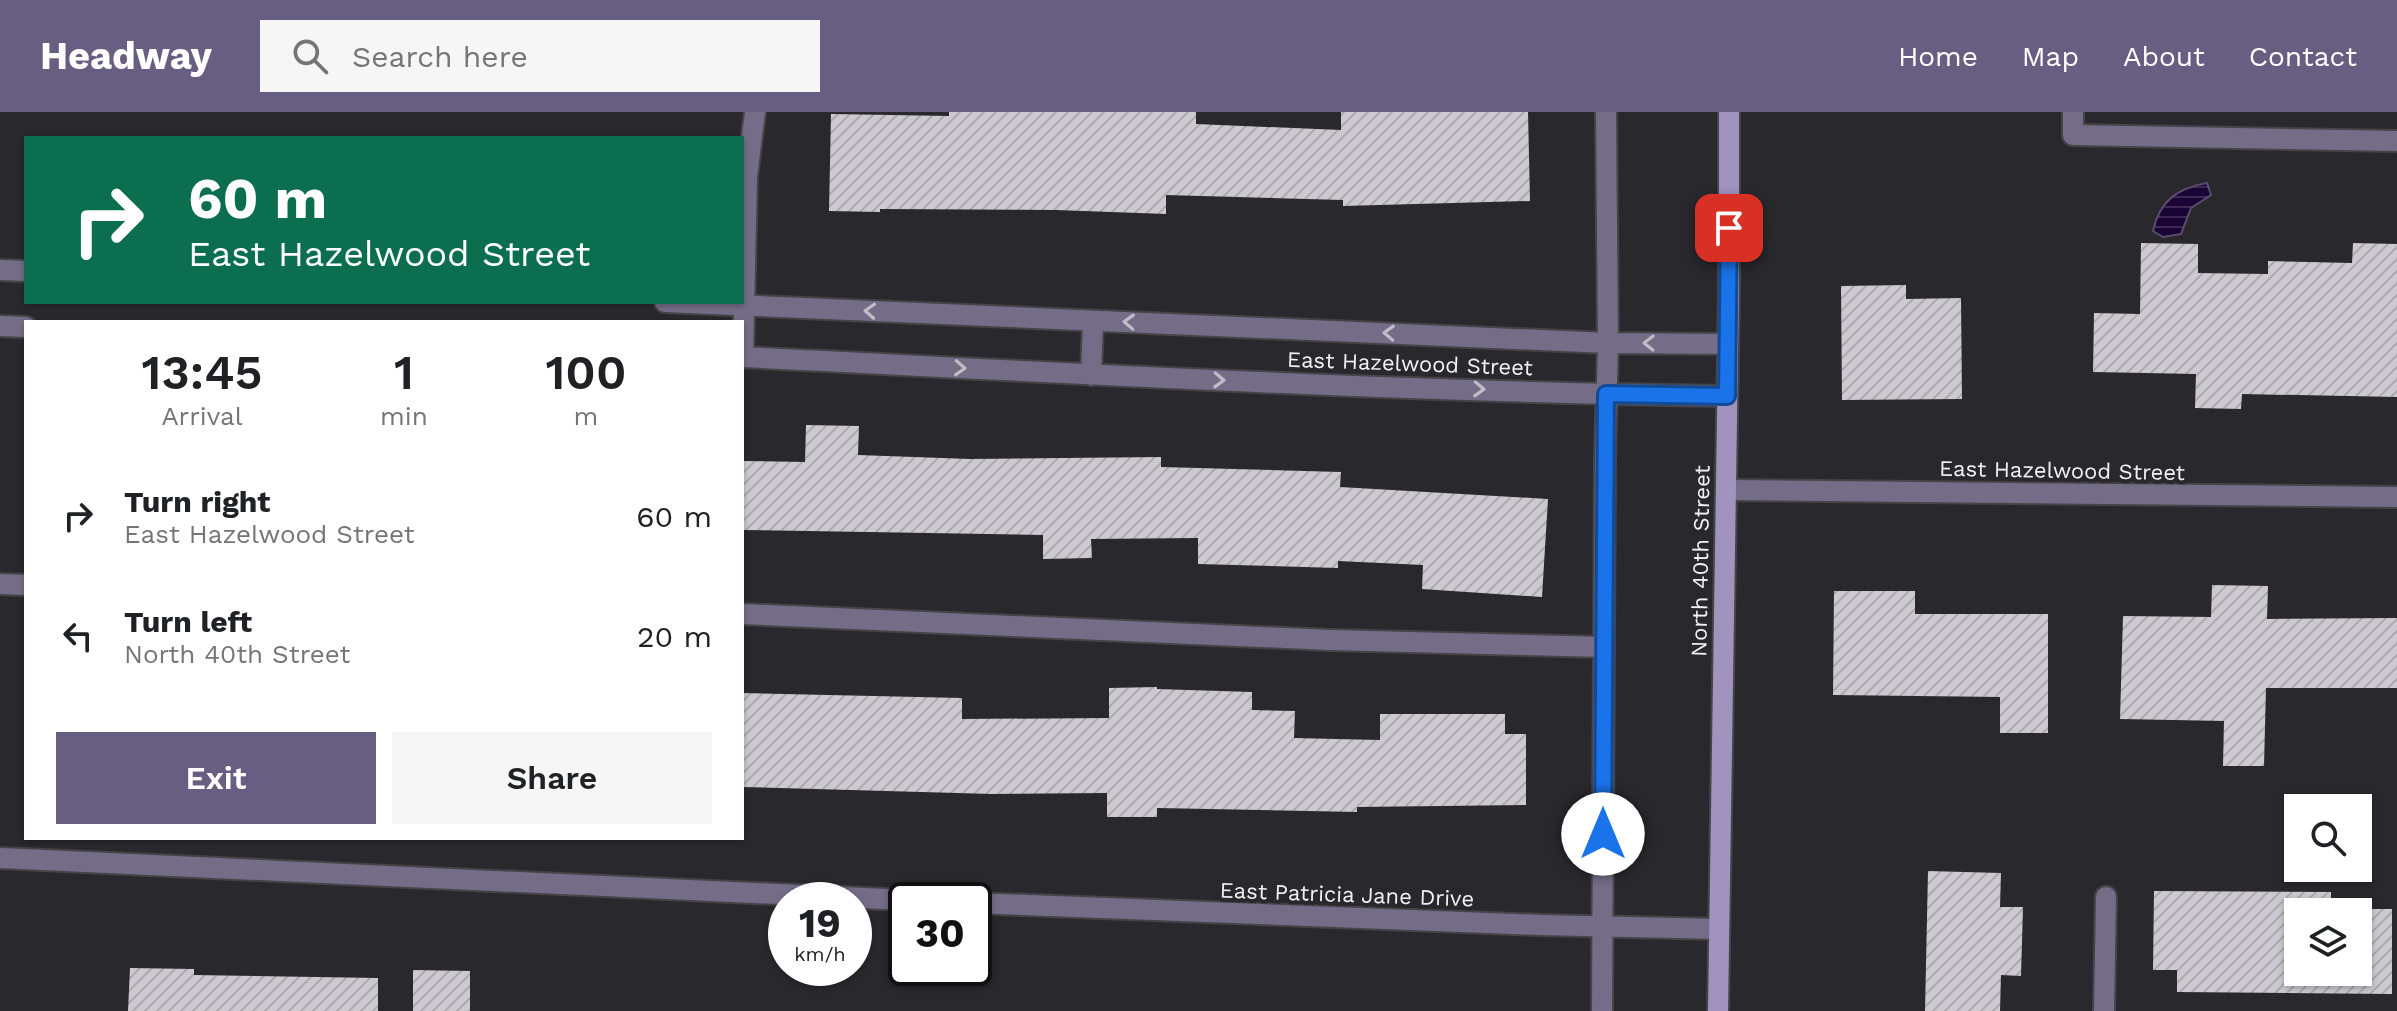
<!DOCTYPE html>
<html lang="en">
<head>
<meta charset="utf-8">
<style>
  :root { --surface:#fff; --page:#f6f6f6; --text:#202124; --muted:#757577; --accent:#685e81 }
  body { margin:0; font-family:"Work Sans",sans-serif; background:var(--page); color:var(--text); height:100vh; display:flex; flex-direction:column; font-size:30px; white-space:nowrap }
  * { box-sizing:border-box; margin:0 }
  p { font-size:26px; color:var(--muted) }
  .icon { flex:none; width:44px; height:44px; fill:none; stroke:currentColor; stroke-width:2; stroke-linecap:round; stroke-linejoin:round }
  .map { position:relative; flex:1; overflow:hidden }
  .panel { position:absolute; left:24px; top:208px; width:720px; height:520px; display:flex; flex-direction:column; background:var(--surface); border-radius:0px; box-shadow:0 2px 6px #0004 }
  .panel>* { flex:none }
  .hud { position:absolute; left:24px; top:24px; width:720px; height:168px; border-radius:0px; box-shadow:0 2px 6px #0004; background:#0b6e4f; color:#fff; overflow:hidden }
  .fabs { position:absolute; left:2284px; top:682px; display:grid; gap:16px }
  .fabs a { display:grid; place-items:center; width:88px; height:88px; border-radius:0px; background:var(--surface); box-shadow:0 2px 6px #0004; font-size:40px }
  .speed { position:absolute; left:768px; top:770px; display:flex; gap:16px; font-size:40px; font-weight:700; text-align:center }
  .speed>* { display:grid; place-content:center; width:104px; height:104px; border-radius:50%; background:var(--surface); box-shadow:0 2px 6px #0004; line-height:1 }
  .speed small { font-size:20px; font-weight:400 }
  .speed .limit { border:4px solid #111; border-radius:12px; background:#fff; color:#111 }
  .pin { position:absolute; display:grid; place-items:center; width:68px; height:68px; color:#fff; margin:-34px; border-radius:16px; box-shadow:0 4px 12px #0006 }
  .me { position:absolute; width:88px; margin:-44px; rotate:0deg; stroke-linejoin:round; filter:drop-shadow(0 0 6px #0008) }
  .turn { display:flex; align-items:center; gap:28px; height:168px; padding:0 32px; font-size:36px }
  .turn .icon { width:104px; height:104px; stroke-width:2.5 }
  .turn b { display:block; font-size:56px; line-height:68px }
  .eta { display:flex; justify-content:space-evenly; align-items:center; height:136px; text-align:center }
  .eta b { font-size:48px; font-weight:600; line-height:56px }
  .primary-button { display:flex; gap:16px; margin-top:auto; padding:16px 32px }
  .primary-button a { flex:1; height:92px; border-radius:0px; background:var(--accent); color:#fff; font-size:32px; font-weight:600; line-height:92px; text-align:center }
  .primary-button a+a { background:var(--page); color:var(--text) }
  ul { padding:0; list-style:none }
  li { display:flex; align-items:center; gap:24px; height:120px; padding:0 32px }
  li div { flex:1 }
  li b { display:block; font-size:30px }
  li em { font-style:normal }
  header { display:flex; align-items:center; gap:48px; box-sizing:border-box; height:112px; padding:0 40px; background:var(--accent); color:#fff }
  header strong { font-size:38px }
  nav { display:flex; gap:44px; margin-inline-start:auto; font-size:28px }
  .search { width:560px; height:72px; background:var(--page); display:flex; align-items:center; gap:20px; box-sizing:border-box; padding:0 28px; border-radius:0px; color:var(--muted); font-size:30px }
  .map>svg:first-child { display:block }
  .water { fill:url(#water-rules); stroke:#5b4b6e; stroke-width:2 }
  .building { fill:url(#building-hatch); fill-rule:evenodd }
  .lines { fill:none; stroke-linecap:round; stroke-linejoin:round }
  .lane-casing { stroke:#454448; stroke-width:24 }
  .street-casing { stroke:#454448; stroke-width:24 }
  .secondary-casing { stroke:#454448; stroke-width:24 }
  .lane { stroke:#756d87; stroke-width:20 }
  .street { stroke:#756d87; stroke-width:20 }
  .secondary { stroke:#a093bd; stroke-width:20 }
  .oneway { stroke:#c0bdc8 }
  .route-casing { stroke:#114b97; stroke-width:20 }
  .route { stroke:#1a73e8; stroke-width:14 }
  .labels { text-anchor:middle; stroke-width:8; stroke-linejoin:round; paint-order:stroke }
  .street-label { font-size:22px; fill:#f2f2f4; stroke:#29282c }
</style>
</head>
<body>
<header>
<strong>Headway</strong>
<div class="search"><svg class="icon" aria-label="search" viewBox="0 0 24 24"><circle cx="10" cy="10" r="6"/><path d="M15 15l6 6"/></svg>Search here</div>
<nav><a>Home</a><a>Map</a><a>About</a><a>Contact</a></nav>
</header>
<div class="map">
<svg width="2397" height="899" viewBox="0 0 2397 899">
  <defs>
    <pattern id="water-rules" width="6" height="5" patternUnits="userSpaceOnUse" patternTransform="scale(2)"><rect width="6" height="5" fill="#1a0335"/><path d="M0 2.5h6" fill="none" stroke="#3c2853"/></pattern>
    <pattern id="building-hatch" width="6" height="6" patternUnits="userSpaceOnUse" patternTransform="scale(2)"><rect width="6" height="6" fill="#cccad0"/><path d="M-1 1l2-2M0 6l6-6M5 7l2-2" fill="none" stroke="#abaaae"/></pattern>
  </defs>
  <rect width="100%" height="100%" fill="#29282c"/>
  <path class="water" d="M 2207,71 L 2211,83 L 2191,96 L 2181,122 L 2163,125 L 2153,119 C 2159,89 2178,76 2207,71 Z"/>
  <path class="building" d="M 949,0 L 1196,0 L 1196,12 L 1341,18 L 1341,0 L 1528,0 L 1530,89 L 1343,94 L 1343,88 L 1166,83 L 1166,102 L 1056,98 L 880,97 L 880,100 L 829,99 L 831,2 L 949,4 Z
    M 2141,131 L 2198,132 L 2198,161 L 2268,162 L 2268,149 L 2352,151 L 2353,131 L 2397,132 L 2397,285 L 2242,282 L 2241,297 L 2195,296 L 2196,262 L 2093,260 L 2094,201 L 2140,202 Z
    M 1906,173 L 1906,187 L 1961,186 L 1962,287 L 1842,288 L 1841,174 Z
    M 806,313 L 859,314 L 858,343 L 970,347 L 1161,345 L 1161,355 L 1341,360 L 1340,375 L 1548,387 L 1542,485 L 1422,477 L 1423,453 L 1338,449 L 1338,456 L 1198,452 L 1198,426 L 1091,427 L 1092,446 L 1043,447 L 1043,423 L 742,418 L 742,349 L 805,350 Z
    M 2212,473 L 2268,474 L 2267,507 L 2397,506 L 2397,576 L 2266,576 L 2264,654 L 2223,654 L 2224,609 L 2120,607 L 2123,504 L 2211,505 Z
    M 1834,479 L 1915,479 L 1915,502 L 2048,502 L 2048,621 L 2000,621 L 2000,585 L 1833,583 Z
    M 1157,575 L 1157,577 L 1252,580 L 1252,598 L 1295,599 L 1294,626 L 1380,628 L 1380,602 L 1505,602 L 1505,622 L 1526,622 L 1526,693 L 1357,695 L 1357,700 L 1157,696 L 1157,705 L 1107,705 L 1107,681 L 992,682 L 742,675 L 742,581 L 962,586 L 962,607 L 1109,606 L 1109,576 Z
    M 1928,759 L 2001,761 L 2000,795 L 2023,795 L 2021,864 L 2001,863 L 2000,899 L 1925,899 Z
    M 2154,779 L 2331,780 L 2331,797 L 2392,797 L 2392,882 L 2177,880 L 2177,858 L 2153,858 ZM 2298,800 L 2358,800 L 2358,860 L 2298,860 Z
    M 130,856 L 194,857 L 194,863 L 378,866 L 378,899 L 128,899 Z
    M 413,858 L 470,859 L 470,899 L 413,899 Z"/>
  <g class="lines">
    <defs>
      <path id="lane" d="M 2073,0 L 2073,23 L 2397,29
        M 0,472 L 26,473
        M 742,502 L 1330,528 L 1604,535
        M 2104,899 L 2106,785"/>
      <path id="street" d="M 0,158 L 26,159
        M 665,190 L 1608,231 L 1727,232
        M 0,214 L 26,215
        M 742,245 C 1070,261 1398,280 1727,284
        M 743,245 L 747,65 L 755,0
        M 1091,263 L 1093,209
        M 1726,378 L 2397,385
        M 0,746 L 906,788
        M 974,791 L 1541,813 L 1719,817
        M 1602,899 L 1605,346 L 1608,231 L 1606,0"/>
      <path id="secondary" d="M 1718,899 L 1729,174 L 1729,0"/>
    </defs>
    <use href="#lane" class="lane-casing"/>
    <use href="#street" class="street-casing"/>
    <use href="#secondary" class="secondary-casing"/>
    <use href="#lane" class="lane"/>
    <use href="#street" class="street"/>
    <use href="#secondary" class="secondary"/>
  </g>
  <defs><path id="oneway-chevron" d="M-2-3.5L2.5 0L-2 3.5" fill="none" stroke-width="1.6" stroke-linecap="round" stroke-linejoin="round" transform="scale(2)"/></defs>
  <g class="oneway">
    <use href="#oneway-chevron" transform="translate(870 199) rotate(-177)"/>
    <use href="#oneway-chevron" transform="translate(1129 210) rotate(-178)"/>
    <use href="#oneway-chevron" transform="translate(1389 221) rotate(-178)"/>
    <use href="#oneway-chevron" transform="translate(1649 231) rotate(-179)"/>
    <use href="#oneway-chevron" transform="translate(960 256) rotate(3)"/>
    <use href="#oneway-chevron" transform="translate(1219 268) rotate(2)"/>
    <use href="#oneway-chevron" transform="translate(1479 277) rotate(2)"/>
  </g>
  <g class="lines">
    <defs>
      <path id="route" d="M 1603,722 L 1606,282 L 1727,284 L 1729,116"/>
    </defs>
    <use href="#route" class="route-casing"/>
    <use href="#route" class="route"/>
  </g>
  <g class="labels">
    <g class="street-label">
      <text transform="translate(1410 251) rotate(2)" y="8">East Hazelwood Street</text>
      <text transform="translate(2062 358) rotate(1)" y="8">East Hazelwood Street</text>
      <text transform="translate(1700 449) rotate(-89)" y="8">North 40th Street</text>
      <text transform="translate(1347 782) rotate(2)" y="8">East Patricia Jane Drive</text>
    </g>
  </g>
</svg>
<div class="fabs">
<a><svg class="icon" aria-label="search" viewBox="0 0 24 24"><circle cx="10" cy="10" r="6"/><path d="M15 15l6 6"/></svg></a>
<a><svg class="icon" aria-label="layers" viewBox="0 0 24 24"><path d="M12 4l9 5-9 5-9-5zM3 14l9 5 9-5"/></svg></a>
</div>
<div class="speed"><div>19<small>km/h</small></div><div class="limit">30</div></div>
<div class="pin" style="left:1729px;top:116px;background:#d93025"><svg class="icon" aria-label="arrive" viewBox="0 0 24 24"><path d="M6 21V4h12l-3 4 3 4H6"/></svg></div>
<svg class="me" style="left:1603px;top:722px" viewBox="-20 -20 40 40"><circle r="19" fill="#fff"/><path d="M0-13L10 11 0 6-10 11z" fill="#1a73e8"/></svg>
<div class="hud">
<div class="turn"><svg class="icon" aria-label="right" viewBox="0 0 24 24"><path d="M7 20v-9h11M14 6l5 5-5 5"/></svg><div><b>60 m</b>East Hazelwood Street</div></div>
</div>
<section class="panel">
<div class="eta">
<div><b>13:45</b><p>Arrival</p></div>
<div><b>1</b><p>min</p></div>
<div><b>100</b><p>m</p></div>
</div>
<ul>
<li><svg class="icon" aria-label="right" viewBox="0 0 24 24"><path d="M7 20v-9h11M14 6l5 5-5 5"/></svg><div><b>Turn right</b><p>East Hazelwood Street</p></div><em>60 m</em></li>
<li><svg class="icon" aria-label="left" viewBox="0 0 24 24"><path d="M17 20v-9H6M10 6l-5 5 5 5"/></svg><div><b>Turn left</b><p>North 40th Street</p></div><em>20 m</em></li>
</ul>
<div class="primary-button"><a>Exit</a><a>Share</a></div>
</section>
</div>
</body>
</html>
